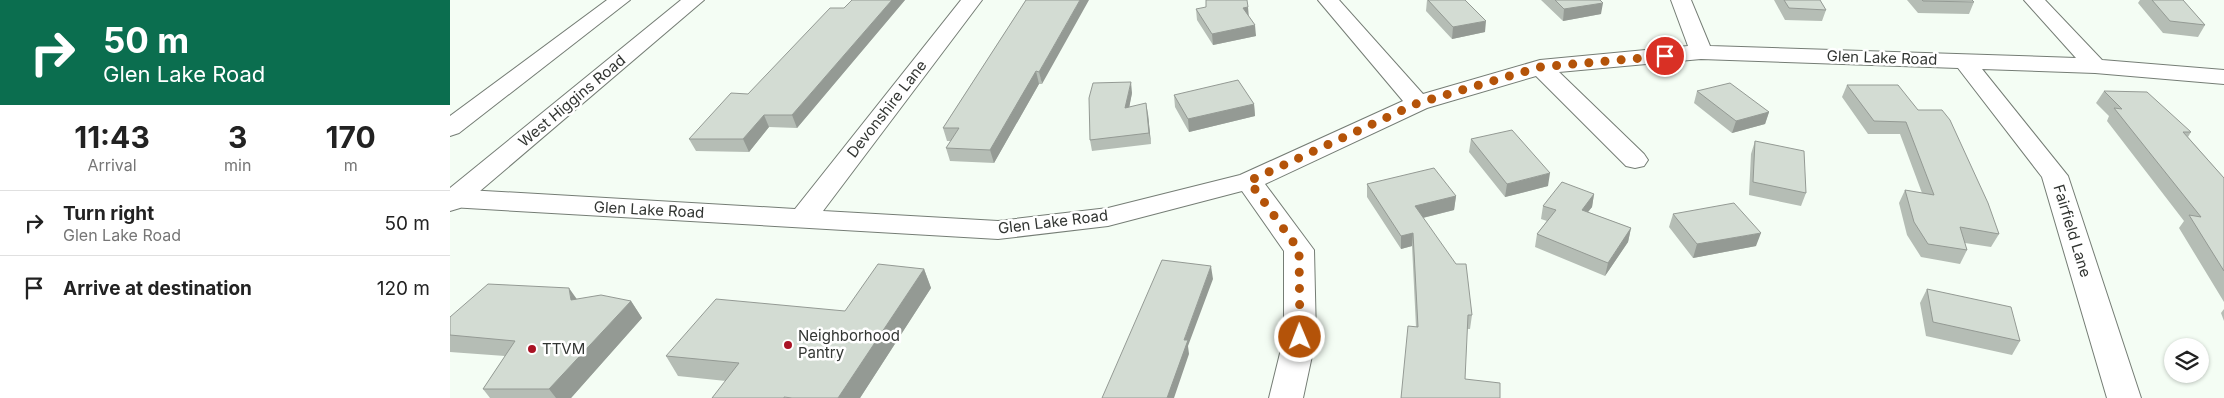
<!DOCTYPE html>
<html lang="en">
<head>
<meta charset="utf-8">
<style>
  :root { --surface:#fff; --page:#f2f2f2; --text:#222; --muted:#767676; --line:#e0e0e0 }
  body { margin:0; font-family:Inter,sans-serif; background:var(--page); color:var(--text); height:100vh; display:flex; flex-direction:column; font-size:19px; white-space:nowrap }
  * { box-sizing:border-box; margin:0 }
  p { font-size:16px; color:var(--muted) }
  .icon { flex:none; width:28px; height:28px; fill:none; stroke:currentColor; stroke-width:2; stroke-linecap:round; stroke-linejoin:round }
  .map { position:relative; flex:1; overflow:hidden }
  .details { display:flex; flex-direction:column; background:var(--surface); width:450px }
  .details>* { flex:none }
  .hud { background:#0b6e4f; color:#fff; overflow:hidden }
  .buttons { position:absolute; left:1714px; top:338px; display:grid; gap:10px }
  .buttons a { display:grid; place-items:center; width:45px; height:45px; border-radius:50%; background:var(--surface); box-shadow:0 1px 4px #0004; font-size:25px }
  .pin { position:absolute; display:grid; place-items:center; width:42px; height:42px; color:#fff; margin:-21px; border:2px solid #fff; border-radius:50%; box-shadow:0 1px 5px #0007 }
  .me { position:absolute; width:55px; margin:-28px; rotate:359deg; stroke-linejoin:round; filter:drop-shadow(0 0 4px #0008) }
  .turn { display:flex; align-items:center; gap:18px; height:105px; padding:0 20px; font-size:22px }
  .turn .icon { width:65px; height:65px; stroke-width:2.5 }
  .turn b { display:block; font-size:35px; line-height:42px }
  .eta { display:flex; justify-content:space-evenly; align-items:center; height:85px; text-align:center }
  .eta b { font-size:30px; font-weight:700; line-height:35px }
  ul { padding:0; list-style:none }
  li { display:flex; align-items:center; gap:15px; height:65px; padding:0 20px; border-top:1px solid var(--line) }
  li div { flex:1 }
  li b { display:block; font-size:19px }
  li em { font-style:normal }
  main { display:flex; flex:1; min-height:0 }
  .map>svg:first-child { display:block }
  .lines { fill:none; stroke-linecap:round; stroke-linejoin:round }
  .street-casing { stroke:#757d75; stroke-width:2 }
  .primary-casing { stroke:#757d75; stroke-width:2 }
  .street { fill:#fff; fill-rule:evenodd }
  .primary { fill:#fff; fill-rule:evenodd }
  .wall { fill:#b5bdb5 }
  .shaded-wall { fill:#949a94 }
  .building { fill:#d3dcd3; stroke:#949a94 }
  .route { stroke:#b45309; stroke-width:9; stroke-dasharray:0 16.2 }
  .poi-dot { fill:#a91324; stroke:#fff; stroke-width:2 }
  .labels { text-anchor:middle; stroke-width:5; stroke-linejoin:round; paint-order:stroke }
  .street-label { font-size:15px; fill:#323532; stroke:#fff }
  .poi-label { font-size:15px; fill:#323532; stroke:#fff; text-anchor:start }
</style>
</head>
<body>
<main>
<section class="details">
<div class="hud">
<div class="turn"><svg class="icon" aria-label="right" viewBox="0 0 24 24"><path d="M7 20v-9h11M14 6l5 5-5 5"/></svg><div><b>50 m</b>Glen Lake Road</div></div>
</div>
<div class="eta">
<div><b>11:43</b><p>Arrival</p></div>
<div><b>3</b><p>min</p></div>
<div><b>170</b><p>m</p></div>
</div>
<ul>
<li><svg class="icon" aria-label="right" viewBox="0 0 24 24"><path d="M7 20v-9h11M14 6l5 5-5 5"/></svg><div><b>Turn right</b><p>Glen Lake Road</p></div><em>50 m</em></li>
<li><svg class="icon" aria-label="arrive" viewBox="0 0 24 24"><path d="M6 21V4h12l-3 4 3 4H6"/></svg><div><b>Arrive at destination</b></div><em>120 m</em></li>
</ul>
</section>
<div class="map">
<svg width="1774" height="398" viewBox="0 0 1774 398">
  <rect width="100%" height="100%" fill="#f4fdf4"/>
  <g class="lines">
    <defs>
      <path id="street" d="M 511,0 L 532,0 L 373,211 L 548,221 L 658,208 L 790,175 L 953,101 L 868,0 L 889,0 L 973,94 L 1090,60 L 1238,46 L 1221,0 L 1241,0 L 1260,46 L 1626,58 L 1574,0 L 1595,0 L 1652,60 L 1774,70 L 1774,84 L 1645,73 L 1532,69 L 1618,176 L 1691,398 L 1657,398 L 1592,177 L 1508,68 L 1251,59 L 1109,72 L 1194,154 L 1198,160 L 1194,166 L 1185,168 L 1176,166 L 1086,76 L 977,108 L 815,184 L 864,250 L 866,337 L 853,398 L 819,398 L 834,337 L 834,251 L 792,191 L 658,226 L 548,239 L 0,207 L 0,189 L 345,209 Z"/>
      <path id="primary" d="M 157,0 L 180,0 L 9,133 L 0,136 L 0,116 Z
        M 231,0 L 254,0 L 10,208 L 0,211 L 0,188 Z"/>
    </defs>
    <use href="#street" class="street-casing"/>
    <use href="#primary" class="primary-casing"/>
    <use href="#street" class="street"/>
    <use href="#primary" class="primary"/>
  </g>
  <path class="wall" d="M 402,0 L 455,0 L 347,128 L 319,127 L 299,152 L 246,151 L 239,139 L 298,94 L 394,8 Z
    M 576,0 L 592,84 L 589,84 L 544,163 L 500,161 L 496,148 L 501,141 L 497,141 L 493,128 Z
    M 977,0 L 1015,0 L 1035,32 L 1002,39 L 976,11 Z
    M 1091,0 L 1150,0 L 1151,14 L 1113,21 Z
    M 1324,0 L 1370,0 L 1376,10 L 1372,21 L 1335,20 Z
    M 1457,0 L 1522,0 L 1524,2 L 1519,14 L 1468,13 Z
    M 1690,0 L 1733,0 L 1755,25 L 1748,37 L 1713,33 L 1688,3 Z
    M 798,7 L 798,16 L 806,36 L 763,45 L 747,20 L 746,9 Z
    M 1397,85 L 1448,85 L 1549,234 L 1541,247 L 1515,243 L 1517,250 L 1510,264 L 1471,257 L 1457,235 L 1449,203 L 1455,190 L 1472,193 L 1450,134 L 1418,134 L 1392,97 Z
    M 1247,91 L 1319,112 L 1315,124 L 1282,133 L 1244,103 Z
    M 1654,91 L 1741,132 L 1738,137 L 1774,178 L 1774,302 L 1729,228 L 1734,221 L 1657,121 L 1659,116 L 1646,103 Z
    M 682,93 L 679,107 L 698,114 L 701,144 L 642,151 L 640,140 Z
    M 724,95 L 804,104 L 805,116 L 739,132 L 725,107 Z
    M 1021,139 L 1098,186 L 1055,197 L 1019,152 Z
    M 1305,141 L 1356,193 L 1351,206 L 1299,195 L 1301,154 Z
    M 917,184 L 1006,196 L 1004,210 L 973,218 L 1022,315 L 1020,329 L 1017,329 L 951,398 L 966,327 L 962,246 L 951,249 L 917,197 Z
    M 1144,194 L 1142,207 L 1138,212 L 1181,228 L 1178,242 L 1155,276 L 1085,247 L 1087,234 L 1097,221 L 1091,219 L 1093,206 Z
    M 1223,214 L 1306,246 L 1243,258 L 1219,227 Z
    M 474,269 L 481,288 L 410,398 L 262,398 L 276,381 L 228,376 L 216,356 L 395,311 Z
    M 1477,289 L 1570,341 L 1562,355 L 1476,336 L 1470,303 Z
    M 127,299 L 181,301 L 192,318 L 121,398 L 40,398 L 33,389 L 55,356 L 0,352 L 0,317 Z
    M 1774,309 L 1774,321 L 1771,313 Z"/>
  <path class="shaded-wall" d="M 442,0 L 455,0 L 347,128 L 342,115 Z
    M 630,0 L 639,0 L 592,84 L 589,72 Z
    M 1153,3 L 1151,14 L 1113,21 L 1114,9 Z
    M 798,7 L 799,18 L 793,8 Z
    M 1036,21 L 1035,32 L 1002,39 L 1003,27 Z
    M 805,25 L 806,36 L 763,45 L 762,34 Z
    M 586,71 L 589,84 L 544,163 L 540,150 Z
    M 681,82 L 682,93 L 677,119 L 675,108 Z
    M 696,103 L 698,114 L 701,144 L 699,133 Z
    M 804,104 L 805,116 L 739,132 L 738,119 Z
    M 1319,112 L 1315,124 L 1282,133 L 1286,121 Z
    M 314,115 L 319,127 L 299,152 L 293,139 Z
    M 1100,173 L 1098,186 L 1055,197 L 1057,184 Z
    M 1144,194 L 1142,207 L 1129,223 L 1132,210 Z
    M 1006,196 L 1004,210 L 964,220 L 965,206 Z
    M 1181,228 L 1178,242 L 1155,276 L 1158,263 Z
    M 963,233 L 962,246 L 951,249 L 951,236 Z
    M 1311,233 L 1306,246 L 1243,258 L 1247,244 Z
    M 761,266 L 763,279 L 738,346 L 739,354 L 724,398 L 717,398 L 734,340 Z
    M 474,269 L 481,288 L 410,398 L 388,398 Z
    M 119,288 L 131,305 L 121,300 Z
    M 181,301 L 192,318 L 121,398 L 106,398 L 99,389 Z"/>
  <path class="building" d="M 402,0 L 442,0 L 342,115 L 314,115 L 293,139 L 239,139 L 281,93 L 298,94 L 380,8 L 394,8 Z
    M 576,0 L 630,0 L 589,72 L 586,71 L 540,150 L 496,148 L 509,128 L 493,128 Z
    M 756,0 L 797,0 L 798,7 L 793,8 L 805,25 L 762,34 L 746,9 L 756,7 Z
    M 978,0 L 1015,0 L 1036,21 L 1003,27 Z
    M 1105,0 L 1150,0 L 1153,3 L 1114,9 Z
    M 1334,0 L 1370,0 L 1376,10 L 1339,8 Z
    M 1472,0 L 1522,0 L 1524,2 L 1473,1 Z
    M 1702,0 L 1733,0 L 1755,25 L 1720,21 Z
    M 788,80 L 804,104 L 738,119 L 724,95 Z
    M 681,82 L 675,108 L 696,103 L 699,133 L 640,140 L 639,98 L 643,83 Z
    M 1280,83 L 1319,112 L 1286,121 L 1247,91 Z
    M 1397,85 L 1448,85 L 1468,110 L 1492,110 L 1500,120 L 1538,203 L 1549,234 L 1510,227 L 1517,250 L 1478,244 L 1464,222 L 1455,190 L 1484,195 L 1456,122 L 1424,121 Z
    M 1654,91 L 1697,92 L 1741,132 L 1733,132 L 1774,178 L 1774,271 L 1739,215 L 1751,217 L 1664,108 L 1672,109 Z
    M 1062,130 L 1100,173 L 1057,184 L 1021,139 Z
    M 1305,141 L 1354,151 L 1356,193 L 1303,182 Z
    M 984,168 L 1006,196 L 965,206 L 1006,264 L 1016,264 L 1022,315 L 1018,315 L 1015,379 L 1050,383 L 1050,398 L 951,398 L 958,326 L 968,327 L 963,233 L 951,236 L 917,184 Z
    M 1112,182 L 1144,194 L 1132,210 L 1181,228 L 1158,263 L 1087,234 L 1106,210 L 1093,206 Z
    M 1284,203 L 1311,233 L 1247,244 L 1223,214 Z
    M 712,260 L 761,266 L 734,340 L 738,340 L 717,398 L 652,398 Z
    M 428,264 L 474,269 L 388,398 L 342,398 L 334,397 L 334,398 L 262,398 L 289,363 L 216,356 L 266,299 L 395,311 Z
    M 38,284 L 119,288 L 121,300 L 151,295 L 181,301 L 99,389 L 33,389 L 65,341 L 0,335 L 0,317 Z
    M 1477,289 L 1561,307 L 1570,341 L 1483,322 Z"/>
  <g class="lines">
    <path class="route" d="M 850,337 L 849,250 L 799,181 L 968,103 L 1090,67 L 1215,56"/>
  </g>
  <g class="poi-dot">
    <circle cx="338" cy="345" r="5"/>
    <circle cx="82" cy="349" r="5"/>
  </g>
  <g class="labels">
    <g class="street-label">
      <text transform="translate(1432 58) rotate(2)" y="5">Glen Lake Road</text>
      <text transform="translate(122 101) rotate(-40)" y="5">West Higgins Road</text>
      <text transform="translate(437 109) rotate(-52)" y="5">Devonshire Lane</text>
      <text transform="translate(199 210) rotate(3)" y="5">Glen Lake Road</text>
      <text transform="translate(603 222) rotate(-7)" y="5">Glen Lake Road</text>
      <text transform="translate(1622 231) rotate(73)" y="5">Fairfield Lane</text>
    </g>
    <g class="poi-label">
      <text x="348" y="341">Neighborhood<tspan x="348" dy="17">Pantry</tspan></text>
      <text x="92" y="354">TTVM</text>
    </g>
  </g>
</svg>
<div class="buttons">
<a><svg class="icon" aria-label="layers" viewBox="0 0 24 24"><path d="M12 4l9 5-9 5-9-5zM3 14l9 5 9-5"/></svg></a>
</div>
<div class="pin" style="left:1215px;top:56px;background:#d93025"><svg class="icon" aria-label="arrive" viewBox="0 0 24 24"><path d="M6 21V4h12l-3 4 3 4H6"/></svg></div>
<svg class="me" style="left:850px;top:337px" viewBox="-20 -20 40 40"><circle r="17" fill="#b45309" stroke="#fff" stroke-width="3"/><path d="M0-11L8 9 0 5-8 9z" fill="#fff"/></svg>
</div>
</main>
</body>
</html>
